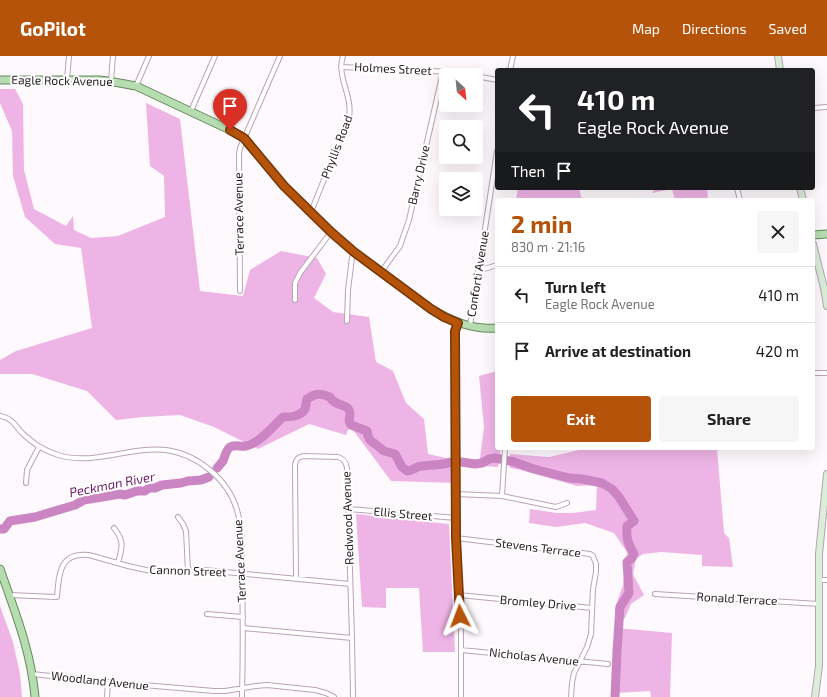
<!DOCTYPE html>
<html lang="en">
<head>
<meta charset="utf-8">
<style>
  :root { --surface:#fff; --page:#f6f6f6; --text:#202124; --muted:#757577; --line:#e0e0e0; --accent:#b45309 }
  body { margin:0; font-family:"Exo 2",sans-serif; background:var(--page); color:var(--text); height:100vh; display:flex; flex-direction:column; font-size:15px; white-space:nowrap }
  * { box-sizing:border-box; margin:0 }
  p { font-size:13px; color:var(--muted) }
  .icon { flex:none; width:22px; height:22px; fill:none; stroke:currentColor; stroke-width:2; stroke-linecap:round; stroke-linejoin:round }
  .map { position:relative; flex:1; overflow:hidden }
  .details { position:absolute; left:495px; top:142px; width:320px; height:252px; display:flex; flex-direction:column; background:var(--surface); border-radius:4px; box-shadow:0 4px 16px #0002 }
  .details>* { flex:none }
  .guide { position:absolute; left:495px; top:12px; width:320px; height:122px; border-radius:4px; box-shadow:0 4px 16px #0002; background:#202124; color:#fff; overflow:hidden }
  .needle { width:26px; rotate:153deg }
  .fabs { position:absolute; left:439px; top:12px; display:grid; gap:8px }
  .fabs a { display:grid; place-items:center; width:44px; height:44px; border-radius:4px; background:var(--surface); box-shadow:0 4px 16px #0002; font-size:20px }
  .pin { position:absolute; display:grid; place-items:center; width:34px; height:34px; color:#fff; margin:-41px -17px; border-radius:50% 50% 50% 0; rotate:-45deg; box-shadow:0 0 4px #0007 }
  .pin .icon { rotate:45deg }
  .me { position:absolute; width:44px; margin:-22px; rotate:357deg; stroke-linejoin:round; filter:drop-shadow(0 0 3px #0008) }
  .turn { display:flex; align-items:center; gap:14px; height:84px; padding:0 16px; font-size:18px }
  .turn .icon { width:52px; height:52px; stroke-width:2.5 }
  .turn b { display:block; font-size:28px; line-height:34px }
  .then { display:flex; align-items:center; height:38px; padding:0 16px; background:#0003; gap:8px; font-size:15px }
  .round { display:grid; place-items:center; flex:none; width:42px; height:42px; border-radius:4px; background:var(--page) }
  .headline { display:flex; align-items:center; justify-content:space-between; height:68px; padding:0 16px }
  h1 { font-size:24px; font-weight:700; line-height:30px; color:var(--accent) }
  .action { display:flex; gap:8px; margin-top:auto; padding:8px 16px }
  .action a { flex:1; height:46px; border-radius:4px; background:var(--accent); color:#fff; font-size:16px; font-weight:700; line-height:46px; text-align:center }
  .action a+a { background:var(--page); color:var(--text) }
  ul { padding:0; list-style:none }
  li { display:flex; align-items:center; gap:12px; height:56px; padding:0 16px; border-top:1px solid var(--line) }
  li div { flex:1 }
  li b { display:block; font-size:15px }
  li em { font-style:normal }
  header { display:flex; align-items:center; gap:24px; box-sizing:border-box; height:56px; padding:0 20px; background:var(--accent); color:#fff }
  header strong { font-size:19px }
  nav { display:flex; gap:22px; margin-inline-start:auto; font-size:14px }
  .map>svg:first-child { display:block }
  .green { fill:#efb4e6 }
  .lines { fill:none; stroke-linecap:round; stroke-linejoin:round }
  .river { stroke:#cc85c3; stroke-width:9 }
  .minor-casing { stroke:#b9a3b6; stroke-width:6 }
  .secondary-casing { stroke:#b9a3b6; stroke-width:8 }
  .primary-casing { stroke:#638a5c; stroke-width:9 }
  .minor { stroke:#fff; stroke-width:4 }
  .secondary { stroke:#daeed8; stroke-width:6 }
  .primary { stroke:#b6ddb0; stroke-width:7 }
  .route-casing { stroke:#753606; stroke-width:10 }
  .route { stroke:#b45309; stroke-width:7 }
  .labels { text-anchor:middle; stroke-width:4; stroke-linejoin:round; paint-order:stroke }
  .street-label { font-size:12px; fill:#241c22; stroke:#fff }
  .water-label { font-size:13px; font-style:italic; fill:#6c1966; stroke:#fff }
</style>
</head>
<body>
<header>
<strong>GoPilot</strong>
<nav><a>Map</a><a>Directions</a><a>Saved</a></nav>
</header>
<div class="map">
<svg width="827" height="641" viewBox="0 0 827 641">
  <rect width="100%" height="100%" fill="#fef9fd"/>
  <path class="green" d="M 0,33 L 15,33 L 23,48 L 24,114 L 34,153 L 66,170 L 73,160 L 74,174 L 91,182 L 118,180 L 165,161 L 164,120 L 150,110 L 146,47 L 180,63 L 200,235 L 243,240 L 250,214 L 281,195 L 317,202 L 326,218 L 314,242 L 333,256 L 369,261 L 376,306 L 393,315 L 406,347 L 424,363 L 428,398 L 455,404 L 455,427 L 391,425 L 350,370 L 346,379 L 309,368 L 258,393 L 214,371 L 180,359 L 143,361 L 116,364 L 87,335 L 32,318 L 0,318 L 0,304 L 16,295 L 92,272 L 81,192 L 55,188 L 25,161 L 13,120 L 12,75 L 0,47 Z
    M 518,132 L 579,132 L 582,144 L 516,144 Z
    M 655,132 L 707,132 L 708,143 L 705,144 L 675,144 L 672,133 L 652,137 Z
    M 497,315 L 497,392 L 501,392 L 498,411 L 479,410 L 484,371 L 479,320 Z
    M 579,392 L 717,392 L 724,477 L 729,482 L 733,511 L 702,510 L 702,499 L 661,496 L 643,498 L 636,503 L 633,518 L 644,539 L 631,548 L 625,562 L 615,568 L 615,552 L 623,529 L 627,496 L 614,477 L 585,467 L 556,471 L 529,467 L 530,453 L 557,457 L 573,457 L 596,454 L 597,429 L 577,430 L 521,414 L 510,412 L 510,398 L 549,401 L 579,394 Z
    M 356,458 L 449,468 L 455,596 L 423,596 L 419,532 L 386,532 L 386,552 L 362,551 Z
    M 0,550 L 13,586 L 20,618 L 22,641 L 0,641 Z
    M 617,572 L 672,577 L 670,641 L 651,641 L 650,635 L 616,637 Z"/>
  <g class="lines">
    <path class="river" d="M 461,406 L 475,408 L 482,407 L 489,403 L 495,402 L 514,406 L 534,413 L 569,422 L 582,423 L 602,427 L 612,433 L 619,441 L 634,465 L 627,470 C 626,482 628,488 634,498 L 632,502 L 627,506 L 629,537 L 620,551 L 617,595 L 615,641
      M 217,412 C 219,410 221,407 223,405 C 225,400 226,394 230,391 C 235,388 241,391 246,390 C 260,387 273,370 283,361 C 290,361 300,361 305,353 C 306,350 306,346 307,343 C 316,337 320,337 330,341 C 336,354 354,343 349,365 L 351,369 L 367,375 L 368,380 L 370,384 L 384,395 L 395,398 L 402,411 L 407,415 C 413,415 416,410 422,410 C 432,408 441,410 451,406
      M 0,473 L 4,473 L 10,465 L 35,461 L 75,449 L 84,444 L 120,438 L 125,439 L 137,435 L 145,435 L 149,432 L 155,432 L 162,429 L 181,427 L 188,425 L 201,424 L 209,421"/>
    <defs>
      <path id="minor" d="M 341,11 L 453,16 L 469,19
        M 510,14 L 513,0
        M 476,20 L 497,24
        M 67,24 L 69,0
        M 111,25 L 113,0
        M 136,30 L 149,0
        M 813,52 L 827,51
        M 191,55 L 215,0
        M 737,132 L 740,144
        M 311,156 L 349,61 C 353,40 336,20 343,0
        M 478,215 L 497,209
        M 381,216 L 400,190 L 409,164 L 443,16
        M 240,235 L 239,98 L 240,92 L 280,0
        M 295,244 L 295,227 L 300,217 L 331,176
        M 347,265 L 348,234 L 352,202 L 354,196
        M 458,267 L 455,275 L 456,482 L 461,574 L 461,641
        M 470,270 L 497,95
        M 813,317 L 827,317
        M 1,360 C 4,361 8,362 10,364 C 15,367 18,373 22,377 C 34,388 43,394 58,399 C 94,410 130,390 166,394 C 197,398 228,423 237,454 C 243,474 242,496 242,517 C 243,558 243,600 242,641
        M 26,427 L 27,414 L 39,391
        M 456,438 L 502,440 L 556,451 L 567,447
        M 502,440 L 505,392
        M 349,453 L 456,462
        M 178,461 L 183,468 L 186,475 L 188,515
        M 114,472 C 125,486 122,491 118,507
        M 456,482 L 590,498 L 593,500 L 596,508 L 596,516 L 593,533 L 591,578 L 587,591 L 574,617 L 572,627 L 571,641
        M 296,523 L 295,409 C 296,403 298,401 304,400 L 338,401 C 344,403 346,406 347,412 L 352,582 L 353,641
        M 819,524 L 827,524
        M 655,538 L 819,548
        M 9,539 L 57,541 C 59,518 59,496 89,499 L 128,510 L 146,514 L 159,516 L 205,514 L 350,528
        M 459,539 L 592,552
        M 207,558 L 243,561
        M 243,572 L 352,582
        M 461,594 L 608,608
        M 32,618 L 108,626 L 214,635 L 225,635 L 256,630 L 267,629 L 315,634 L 326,637 L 334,641
        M 107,641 L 108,626"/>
      <path id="secondary" d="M 778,0 L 780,14
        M 800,132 L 803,144
        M 813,188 L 824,232 L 827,250
        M 815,641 L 819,610 L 819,498 L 827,418"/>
      <path id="primary" d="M 0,24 L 99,24 C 112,25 123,28 136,30 L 230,74 L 244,82 L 284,130 L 331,176 L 354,196 L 431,253 C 452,265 472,274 497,272
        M 813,179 L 827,178
        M 0,513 C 15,556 31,595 35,641"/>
    </defs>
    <use href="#minor" class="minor-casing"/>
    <use href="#secondary" class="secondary-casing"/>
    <use href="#primary" class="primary-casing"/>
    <use href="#minor" class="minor"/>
    <use href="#secondary" class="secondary"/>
    <use href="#primary" class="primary"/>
  </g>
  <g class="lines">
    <defs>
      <path id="route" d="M 230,74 L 244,82 L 284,130 L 331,176 L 354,196 L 431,253 L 444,261 L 458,267 L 455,275 L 456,482 L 460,560"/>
    </defs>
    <use href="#route" class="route-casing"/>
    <use href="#route" class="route"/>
  </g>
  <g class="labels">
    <g class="street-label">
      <text transform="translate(393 13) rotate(3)" y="4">Holmes Street</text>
      <text transform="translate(62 25) rotate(1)" y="4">Eagle Rock Avenue</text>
      <text transform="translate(337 91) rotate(-69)" y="4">Phyllis Road</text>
      <text transform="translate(419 119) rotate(-77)" y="4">Barry Drive</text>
      <text transform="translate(239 158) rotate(-91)" y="4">Terrace Avenue</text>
      <text transform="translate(478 218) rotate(-81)" y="4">Conforti Avenue</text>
      <text transform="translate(403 458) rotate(5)" y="4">Ellis Street</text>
      <text transform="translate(348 462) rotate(-92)" y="4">Redwood Avenue</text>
      <text transform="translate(538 492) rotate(7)" y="4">Stevens Terrace</text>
      <text transform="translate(240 505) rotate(-93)" y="4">Terrace Avenue</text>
      <text transform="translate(188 515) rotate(2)" y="4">Cannon Street</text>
      <text transform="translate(737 543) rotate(3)" y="4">Ronald Terrace</text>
      <text transform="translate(538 547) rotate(5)" y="4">Bromley Drive</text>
      <text transform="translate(534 601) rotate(6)" y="4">Nicholas Avenue</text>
      <text transform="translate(100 625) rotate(6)" y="4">Woodland Avenue</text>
    </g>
    <g class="water-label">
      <text transform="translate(112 428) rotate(-11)" y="5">Peckman River</text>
    </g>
  </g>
</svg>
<div class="fabs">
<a><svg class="needle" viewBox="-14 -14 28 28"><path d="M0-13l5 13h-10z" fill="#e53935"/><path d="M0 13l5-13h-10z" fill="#757577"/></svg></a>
<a><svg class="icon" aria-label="search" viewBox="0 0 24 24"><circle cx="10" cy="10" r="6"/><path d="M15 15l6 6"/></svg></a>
<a><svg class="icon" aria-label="layers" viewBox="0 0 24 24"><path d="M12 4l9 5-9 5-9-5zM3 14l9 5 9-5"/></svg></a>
</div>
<div class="pin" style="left:230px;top:74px;background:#d93025"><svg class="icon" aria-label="arrive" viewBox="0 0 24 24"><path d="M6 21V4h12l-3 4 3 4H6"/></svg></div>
<svg class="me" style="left:460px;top:560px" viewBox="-20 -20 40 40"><path d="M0-17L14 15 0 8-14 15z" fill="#b45309" stroke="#fff" stroke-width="4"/></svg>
<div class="guide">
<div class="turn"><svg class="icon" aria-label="left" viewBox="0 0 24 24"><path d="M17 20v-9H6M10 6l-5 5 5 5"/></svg><div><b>410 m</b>Eagle Rock Avenue</div></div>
<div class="then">Then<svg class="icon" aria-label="arrive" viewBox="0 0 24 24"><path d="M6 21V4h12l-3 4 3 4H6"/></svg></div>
</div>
<section class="details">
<div class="headline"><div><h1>2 min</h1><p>830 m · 21:16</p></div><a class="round"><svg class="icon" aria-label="close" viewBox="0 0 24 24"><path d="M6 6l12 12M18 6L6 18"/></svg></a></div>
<ul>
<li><svg class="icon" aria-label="left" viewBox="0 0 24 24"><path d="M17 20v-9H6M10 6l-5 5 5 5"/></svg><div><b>Turn left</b><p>Eagle Rock Avenue</p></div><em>410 m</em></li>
<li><svg class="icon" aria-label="arrive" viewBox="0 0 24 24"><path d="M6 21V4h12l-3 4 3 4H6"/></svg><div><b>Arrive at destination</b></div><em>420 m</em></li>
</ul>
<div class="action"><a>Exit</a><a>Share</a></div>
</section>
</div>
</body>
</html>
